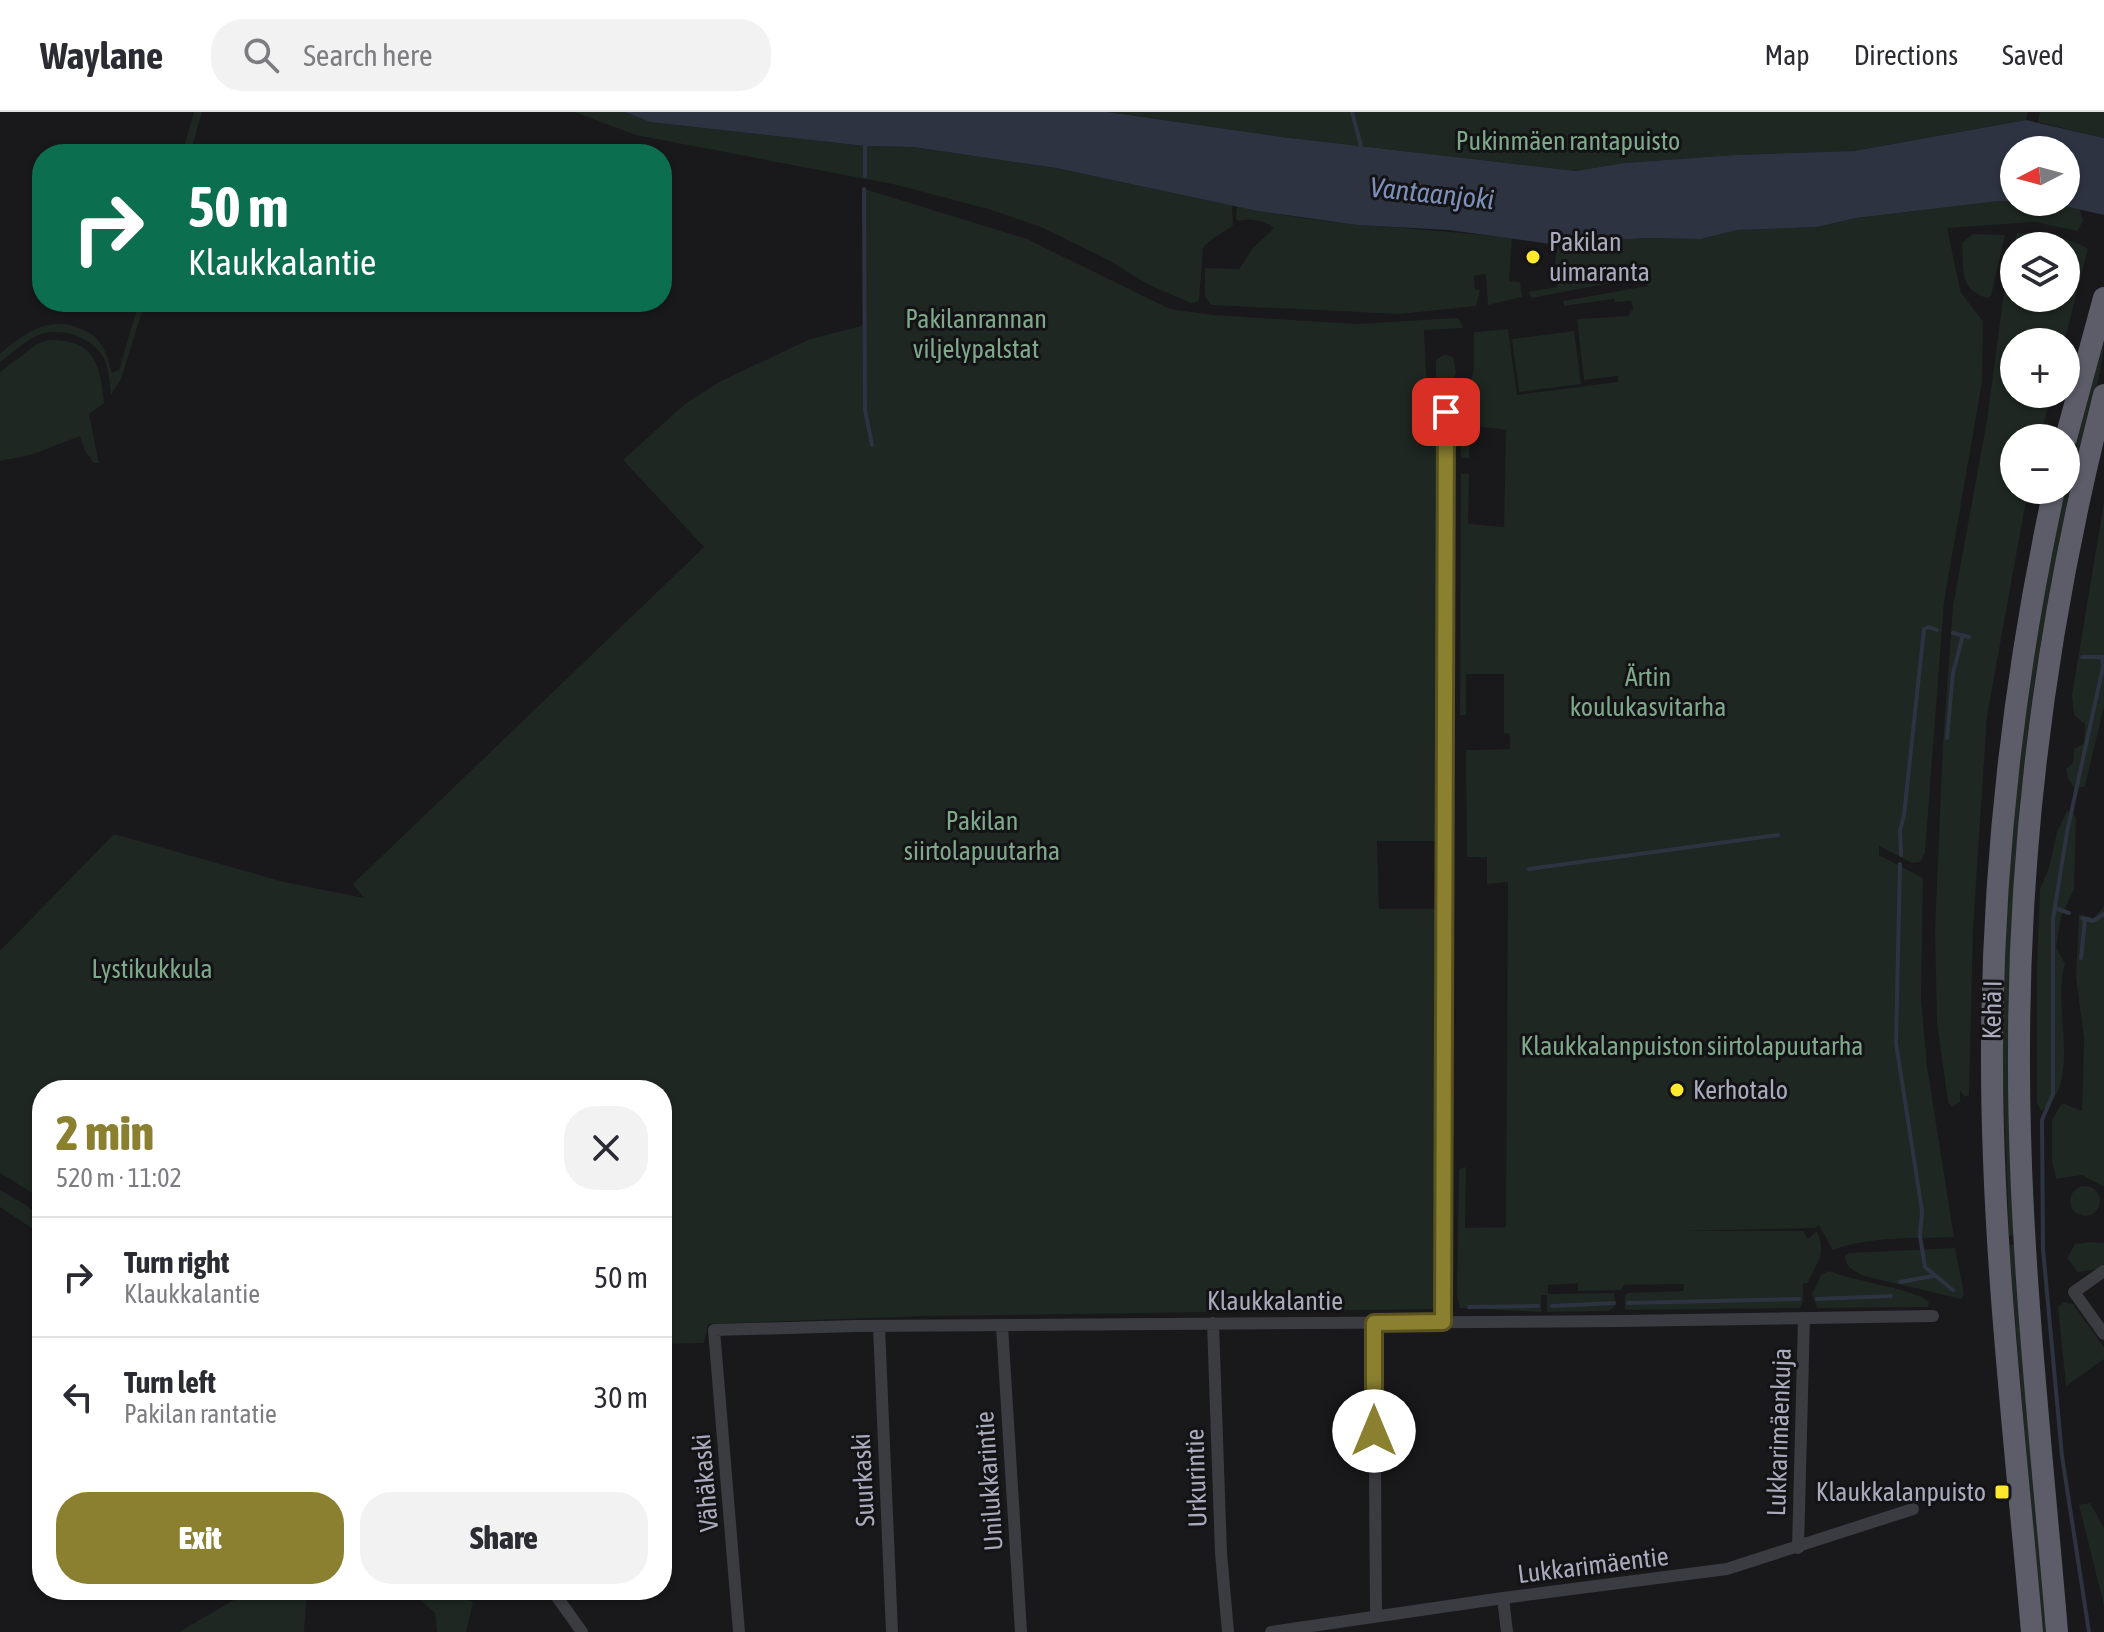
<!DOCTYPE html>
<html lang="en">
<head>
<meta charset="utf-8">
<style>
  :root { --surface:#fff; --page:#f2f2f3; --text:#2b2b33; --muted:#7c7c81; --line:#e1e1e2; --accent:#8a8030 }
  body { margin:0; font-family:"Asap Condensed",sans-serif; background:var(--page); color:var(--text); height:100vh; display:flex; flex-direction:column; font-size:30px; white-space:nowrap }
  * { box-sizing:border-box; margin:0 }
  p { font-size:26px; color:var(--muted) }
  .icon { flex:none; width:44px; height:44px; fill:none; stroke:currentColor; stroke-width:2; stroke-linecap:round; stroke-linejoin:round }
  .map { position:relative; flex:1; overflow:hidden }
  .sheet { position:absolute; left:32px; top:968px; width:640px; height:520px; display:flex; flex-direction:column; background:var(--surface); border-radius:32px; box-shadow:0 2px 6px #0004 }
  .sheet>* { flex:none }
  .hud { position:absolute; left:32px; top:32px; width:640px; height:168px; border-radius:32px; box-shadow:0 2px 6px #0004; background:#0b6e4f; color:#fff; overflow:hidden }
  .needle { width:52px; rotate:264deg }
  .tools { position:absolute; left:2000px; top:24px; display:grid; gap:16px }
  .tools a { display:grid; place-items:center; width:80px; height:80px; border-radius:50%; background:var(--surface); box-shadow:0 2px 6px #0004; font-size:40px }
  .pin { position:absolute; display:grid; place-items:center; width:68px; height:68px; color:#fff; margin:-34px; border-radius:16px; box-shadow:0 4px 12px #0006 }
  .me { position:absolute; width:88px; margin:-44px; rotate:0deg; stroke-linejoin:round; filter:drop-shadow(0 0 6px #0008) }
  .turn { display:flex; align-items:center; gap:28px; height:168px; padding:0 24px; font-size:36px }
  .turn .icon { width:104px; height:104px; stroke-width:2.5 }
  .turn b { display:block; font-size:56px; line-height:68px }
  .round { display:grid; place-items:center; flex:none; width:84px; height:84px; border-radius:32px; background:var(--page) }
  .summary { display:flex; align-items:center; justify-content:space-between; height:136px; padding:0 24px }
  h1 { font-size:48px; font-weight:800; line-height:60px; color:var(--accent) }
  .primary-button { display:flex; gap:16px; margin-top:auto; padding:16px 24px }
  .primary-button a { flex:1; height:92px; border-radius:32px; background:var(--accent); color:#fff; font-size:32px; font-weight:800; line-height:92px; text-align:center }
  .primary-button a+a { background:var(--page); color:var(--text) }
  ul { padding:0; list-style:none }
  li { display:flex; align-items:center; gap:24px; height:120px; padding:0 24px; border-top:2px solid var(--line) }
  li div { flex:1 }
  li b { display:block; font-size:30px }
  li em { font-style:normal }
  header { display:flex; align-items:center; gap:48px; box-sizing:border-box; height:112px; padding:0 40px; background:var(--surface); border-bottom:2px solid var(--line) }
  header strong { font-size:38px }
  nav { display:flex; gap:44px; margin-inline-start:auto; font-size:28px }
  .search { width:560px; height:72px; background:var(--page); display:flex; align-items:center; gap:20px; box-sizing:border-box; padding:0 28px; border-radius:32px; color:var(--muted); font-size:30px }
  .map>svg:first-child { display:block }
  .green { fill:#1e2721 }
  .water { fill:#2d3341 }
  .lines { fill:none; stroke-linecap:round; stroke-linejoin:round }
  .stream { stroke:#2d3341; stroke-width:4 }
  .minor { stroke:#3b3b42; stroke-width:12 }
  .trunk { stroke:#5c5d69; stroke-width:22 }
  .route-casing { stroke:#5a531f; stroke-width:20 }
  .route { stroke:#8a8030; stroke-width:14 }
  .poi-dot { fill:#ffe92c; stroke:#141316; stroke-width:3 }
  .labels { text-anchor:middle; stroke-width:6; stroke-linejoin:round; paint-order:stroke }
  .park-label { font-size:26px; fill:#7fa98b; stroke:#141316 }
  .poi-label { font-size:26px; fill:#a9abbc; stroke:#141316; text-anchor:start }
  .street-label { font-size:26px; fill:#a9abbc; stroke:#141316 }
  .water-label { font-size:28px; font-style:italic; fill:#7d90ba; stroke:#141316 }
</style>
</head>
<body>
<header>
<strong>Waylane</strong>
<div class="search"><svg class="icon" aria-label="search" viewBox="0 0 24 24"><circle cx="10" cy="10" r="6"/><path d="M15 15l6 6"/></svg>Search here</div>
<nav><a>Map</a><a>Directions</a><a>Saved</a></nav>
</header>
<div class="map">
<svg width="2104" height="1520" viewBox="0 0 2104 1520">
  <rect width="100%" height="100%" fill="#19181b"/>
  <path class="green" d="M 194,0 L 202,0 L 190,42 L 182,42 Z
    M 574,0 L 625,0 L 650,10 L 865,34 L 913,35 L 1056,56 L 1232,93 L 1233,113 C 1223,122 1210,126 1203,136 L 1199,189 L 1191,191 L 1149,173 L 1108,148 L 1041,115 L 988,97 L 897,73 L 636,23 Z
    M 1108,0 L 2028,0 L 2026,8 L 1854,39 L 1735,43 L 1624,51 L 1576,59 L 1282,25 Z
    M 2040,0 L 2104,0 L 2104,26 L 2038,10 Z
    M 865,77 L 1027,127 L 1170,197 L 1213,203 L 1356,212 L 1456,206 L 1460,208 L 1463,216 L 1424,218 L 1426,262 L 1436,300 L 1436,729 L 1377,729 L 1379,797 L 1436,797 L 1434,1197 L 924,1204 L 708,1212 L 704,1231 L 662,1232 L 662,978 L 42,978 L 42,1087 L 0,1061 L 0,839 L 114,722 L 284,770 L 364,786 L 353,772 L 704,435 L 623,348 L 686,291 L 721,269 L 810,227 L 865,213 Z
    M 1999,89 L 2056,92 L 2079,96 L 2083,108 L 2078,119 L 2035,110 L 1947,116 L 1961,181 L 1983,209 L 1982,270 L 1944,490 L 1925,740 L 1920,750 L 1912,751 L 1879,734 L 1879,743 L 1923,766 L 1921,885 L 1927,954 L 1954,1125 C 1914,1127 1870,1124 1833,1138 L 1819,1113 L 1815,1116 L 1684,1119 L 1803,1119 L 1808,1127 L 1817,1119 C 1827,1144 1817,1149 1808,1171 L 1803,1172 L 1803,1189 L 1800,1196 L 1627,1198 L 1625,1197 L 1625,1183 L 1628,1181 L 1683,1179 L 1684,1172 L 1624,1173 L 1621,1178 L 1578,1179 L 1578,1171 L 1548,1173 L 1548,1182 L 1614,1181 L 1616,1193 L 1609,1199 L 1547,1200 L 1547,1183 L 1541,1183 L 1541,1200 L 1460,1196 L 1457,1185 L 1459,1057 L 1466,1055 L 1465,1116 L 1506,1115 L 1508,770 L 1487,772 L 1487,745 L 1467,745 L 1466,638 L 1510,637 L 1510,622 L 1504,621 L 1504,562 L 1466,562 L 1466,603 L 1460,603 L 1461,362 L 1469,362 L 1468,412 L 1504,415 L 1506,318 L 1469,313 L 1469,346 L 1461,346 L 1461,312 L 1474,256 L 1474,220 L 1508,217 L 1517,283 L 1618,270 L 1618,264 L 1584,268 L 1577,207 L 1628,204 L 1633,196 L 1631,189 L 1615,190 L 1614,187 L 1564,194 L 1563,189 L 1647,174 L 1646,165 L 1616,158 L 1582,159 L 1583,170 L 1605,166 L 1610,171 L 1532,186 L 1528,180 L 1557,175 L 1555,149 L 1558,133 L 1592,129 L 1649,126 L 1701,127 L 1737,118 L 1817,115 L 1856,106 Z
    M 1237,94 C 1327,115 1420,115 1512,126 L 1509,169 L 1520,170 L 1522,185 L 1488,193 L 1486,162 L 1474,164 L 1475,178 L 1480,178 L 1476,194 L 1399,202 L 1211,193 L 1205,184 L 1205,156 L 1239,157 L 1252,137 L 1274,116 C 1264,109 1252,106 1239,109 L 1236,107 Z
    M 2017,121 C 2041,122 2067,124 2088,137 L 2064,230 L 2014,230 L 2014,282 L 2051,282 L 2040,326 L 2014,326 L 2014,378 L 2028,378 L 1987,604 L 1973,817 L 1969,983 L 1964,985 L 1960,978 L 1960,990 L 1952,995 L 1948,990 L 1937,911 L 1935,818 L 1943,631 L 1953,494 L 1987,308 L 2003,187 L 2014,134 L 2014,186 L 2066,186 L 2066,134 L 2014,134 Z
    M 1973,122 L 2005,123 L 1991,184 L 1987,186 C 1958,177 1964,157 1962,131 Z
    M 139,190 L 145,190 L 121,267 L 111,283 C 110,273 109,261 106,251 C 97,226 60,213 36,224 C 24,230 11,242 0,250 L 0,242 C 23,222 49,202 81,217 C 89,220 96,224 101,232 C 107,240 109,252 112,261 L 119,258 Z
    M 1574,219 L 1581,272 L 1519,280 L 1512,227 Z
    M 2104,221 C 2104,261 2089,300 2079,339 C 2064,402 2052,466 2041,530 C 2008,726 2005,925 2015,1123 L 2009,1124 L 2002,938 L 2008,746 L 2034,529 L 2072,340 Z
    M 48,228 C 94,227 100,250 104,291 L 89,302 L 99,351 L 94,351 L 85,339 L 80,324 L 31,343 L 0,349 L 0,260 L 37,232 Z
    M 1445,242 L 1453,245 L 1456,260 L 1449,281 L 1445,283 C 1436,273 1435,261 1436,248 Z
    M 2104,390 L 2104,594 L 2085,674 L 2075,677 L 2068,667 L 2066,657 L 2073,651 L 2074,637 L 2084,631 L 2085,612 L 2074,603 L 2072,583 Z
    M 2067,699 L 2073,701 L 2076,706 L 2074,777 L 2061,805 L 2056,835 L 2065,852 C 2051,892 2084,972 2041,999 L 2037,990 L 2037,856 L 2040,777 L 2049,756 L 2057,720 Z
    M 2104,794 L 2104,1075 L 2082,1063 L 2056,1067 L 2052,1050 L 2052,1008 L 2062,991 L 2082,999 L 2084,927 L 2076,865 L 2079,802 L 2094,806 Z
    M2070 1089a15 15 0 1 1 30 0a15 15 0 1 1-30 0Z
    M 0,1078 L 26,1093 L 42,1107 L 42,1123 L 0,1095 Z
    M 2090,1130 L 2104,1131 L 2104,1152 L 2097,1157 L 2078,1160 L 2067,1146 L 2075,1132 Z
    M 2015,1132 L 2047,1520 L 2041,1520 L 2009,1133 Z
    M 1955,1136 L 1964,1182 L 1961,1187 L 1864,1164 C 1855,1159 1845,1156 1845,1144 L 1849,1141 Z
    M 1829,1159 C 1853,1169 1915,1177 1929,1190 L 1928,1195 L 1817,1196 L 1812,1182 L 1821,1163 Z
    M 2064,1190 L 2073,1192 L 2104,1235 L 2104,1247 L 2066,1274 L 2058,1195 Z
    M 2090,1391 L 2104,1416 L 2104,1494 L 2079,1393 Z
    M 251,1478 L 307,1478 L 304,1520 L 179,1520 Z
    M 409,1478 L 440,1478 L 473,1490 L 466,1520 L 437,1520 L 435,1501 Z"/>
  <path class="water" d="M 625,0 L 1108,0 L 1282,25 L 1576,59 L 1624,51 L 1735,43 L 1854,39 L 2026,8 L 2104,26 L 2104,103 L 2056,92 L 2015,90 L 2066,90 L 2066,38 L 2014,38 L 2014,90 L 1999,89 L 1856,106 L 1817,115 L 1737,118 L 1701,127 L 1649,126 L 1592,129 L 1558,133 L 1449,118 L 1358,113 L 1258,99 L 1056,56 L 913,35 L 865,34 L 650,10 Z"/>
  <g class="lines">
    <path class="stream" d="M 1352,0 L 1361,34
      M 865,64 L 865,34
      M 864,77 L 865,298 L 872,333
      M 1953,521 L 1969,525
      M 2082,545 L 2104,545
      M 1947,626 L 1953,561 L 1963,523
      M 1901,743 L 1900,719 L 1904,703 L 1924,517 L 1929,515 L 1937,518
      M 1900,752 L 1896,931 L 1922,1099 L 1920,1124 L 1925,1155 L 1953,1178
      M 1529,757 L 1778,723
      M 2055,796 L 2069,801
      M 2082,806 L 2093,809 L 2104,802
      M 2081,846 L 2085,808
      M 1900,1170 L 1933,1164
      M 1817,1187 L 1891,1184
      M 1628,1191 L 1799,1187
      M 1552,1194 L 1614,1191
      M 1469,1195 L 1538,1194
      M 2089,1520 L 2062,1344 L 2043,1137 L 2042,1008 L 2053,982 L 2053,807 L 2067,720 L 2103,555 L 2102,545"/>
    <path class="minor" d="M 2104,1159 L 2074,1180 L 2104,1222
      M 1443,1210 L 1446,300
      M 1213,1211 L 1221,1441 L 1228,1520
      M 1374,1211 L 1376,1503
      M 1002,1214 L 1021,1520
      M 879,1215 L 892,1520
      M 1798,1436 L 1804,1206
      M 552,1478 L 582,1520
      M 1503,1486 L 1507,1520
      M 739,1520 L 714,1218 L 856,1214 L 1622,1209 L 1933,1204
      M 1271,1520 L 1503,1486 L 1727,1457 L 1913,1397"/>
    <path class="trunk" d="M 2066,326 L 2104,186
      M 2032,1520 C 2015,1326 1991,1131 1992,935 C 1993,747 2014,562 2054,378
      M 2057,1520 C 2041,1327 2018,1133 2019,939 C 2019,718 2049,497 2104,283"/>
  </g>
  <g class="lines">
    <defs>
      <path id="route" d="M 1374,1319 L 1374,1211 L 1443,1210 L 1446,300"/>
    </defs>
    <use href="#route" class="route-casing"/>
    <use href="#route" class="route"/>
  </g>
  <g class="poi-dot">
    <circle cx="1533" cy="145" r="8"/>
    <circle cx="1677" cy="978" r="8"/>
    <rect x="1994" y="1372" width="16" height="16" rx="4"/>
  </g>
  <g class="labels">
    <g class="park-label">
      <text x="1568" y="38">Pukinmäen rantapuisto</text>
      <text x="976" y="216">Pakilanrannan<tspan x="976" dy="30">viljelypalstat</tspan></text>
      <text x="1648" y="574">Ärtin<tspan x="1648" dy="30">koulukasvitarha</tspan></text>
      <text x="982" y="718">Pakilan<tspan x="982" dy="30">siirtolapuutarha</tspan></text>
      <text x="152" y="866">Lystikukkula</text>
      <text x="1692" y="943">Klaukkalanpuiston siirtolapuutarha</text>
    </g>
    <g class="poi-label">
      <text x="1549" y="139">Pakilan<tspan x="1549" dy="30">uimaranta</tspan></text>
      <text x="1693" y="987">Kerhotalo</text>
      <text x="1986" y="1389" text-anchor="end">Klaukkalanpuisto</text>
    </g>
    <g class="street-label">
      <text transform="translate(1992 898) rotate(-89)" y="9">Kehä I</text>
      <text x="1275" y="1198">Klaukkalantie</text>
      <text transform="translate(1779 1320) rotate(-88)" y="9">Lukkarimäenkuja</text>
      <text transform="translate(1196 1366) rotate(-92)" y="9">Urkurintie</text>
      <text transform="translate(863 1368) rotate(-93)" y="9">Suurkaski</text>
      <text transform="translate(989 1369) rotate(-94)" y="9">Unilukkarintie</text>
      <text transform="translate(705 1371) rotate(-95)" y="9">Vähäkaski</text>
      <text transform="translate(1593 1453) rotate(-7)" y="9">Lukkarimäentie</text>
    </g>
    <g class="water-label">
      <text transform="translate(1432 81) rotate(6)" y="10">Vantaanjoki</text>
    </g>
  </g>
</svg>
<div class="tools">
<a><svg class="needle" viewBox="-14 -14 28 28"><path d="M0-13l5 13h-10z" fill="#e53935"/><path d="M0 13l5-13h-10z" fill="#7c7c81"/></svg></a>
<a><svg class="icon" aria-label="layers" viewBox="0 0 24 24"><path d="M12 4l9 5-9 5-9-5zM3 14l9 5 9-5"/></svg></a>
<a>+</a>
<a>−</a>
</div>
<div class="pin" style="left:1446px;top:300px;background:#d93025"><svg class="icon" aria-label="arrive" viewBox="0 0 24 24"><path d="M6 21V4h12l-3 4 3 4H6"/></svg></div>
<svg class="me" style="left:1374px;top:1319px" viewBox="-20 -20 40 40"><circle r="19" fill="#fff"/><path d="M0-13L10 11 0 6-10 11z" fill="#8a8030"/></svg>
<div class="hud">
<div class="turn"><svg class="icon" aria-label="right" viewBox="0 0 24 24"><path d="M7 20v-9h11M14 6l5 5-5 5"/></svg><div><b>50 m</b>Klaukkalantie</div></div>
</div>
<section class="sheet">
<div class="summary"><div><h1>2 min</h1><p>520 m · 11:02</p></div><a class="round"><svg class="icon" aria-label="close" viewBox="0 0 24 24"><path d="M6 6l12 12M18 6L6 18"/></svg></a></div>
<ul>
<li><svg class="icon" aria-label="right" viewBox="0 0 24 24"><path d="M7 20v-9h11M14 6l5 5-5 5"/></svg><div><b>Turn right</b><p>Klaukkalantie</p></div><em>50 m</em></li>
<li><svg class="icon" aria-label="left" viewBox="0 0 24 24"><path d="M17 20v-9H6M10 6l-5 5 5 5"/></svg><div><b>Turn left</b><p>Pakilan rantatie</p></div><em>30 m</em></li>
</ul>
<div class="primary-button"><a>Exit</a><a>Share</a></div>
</section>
</div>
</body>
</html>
